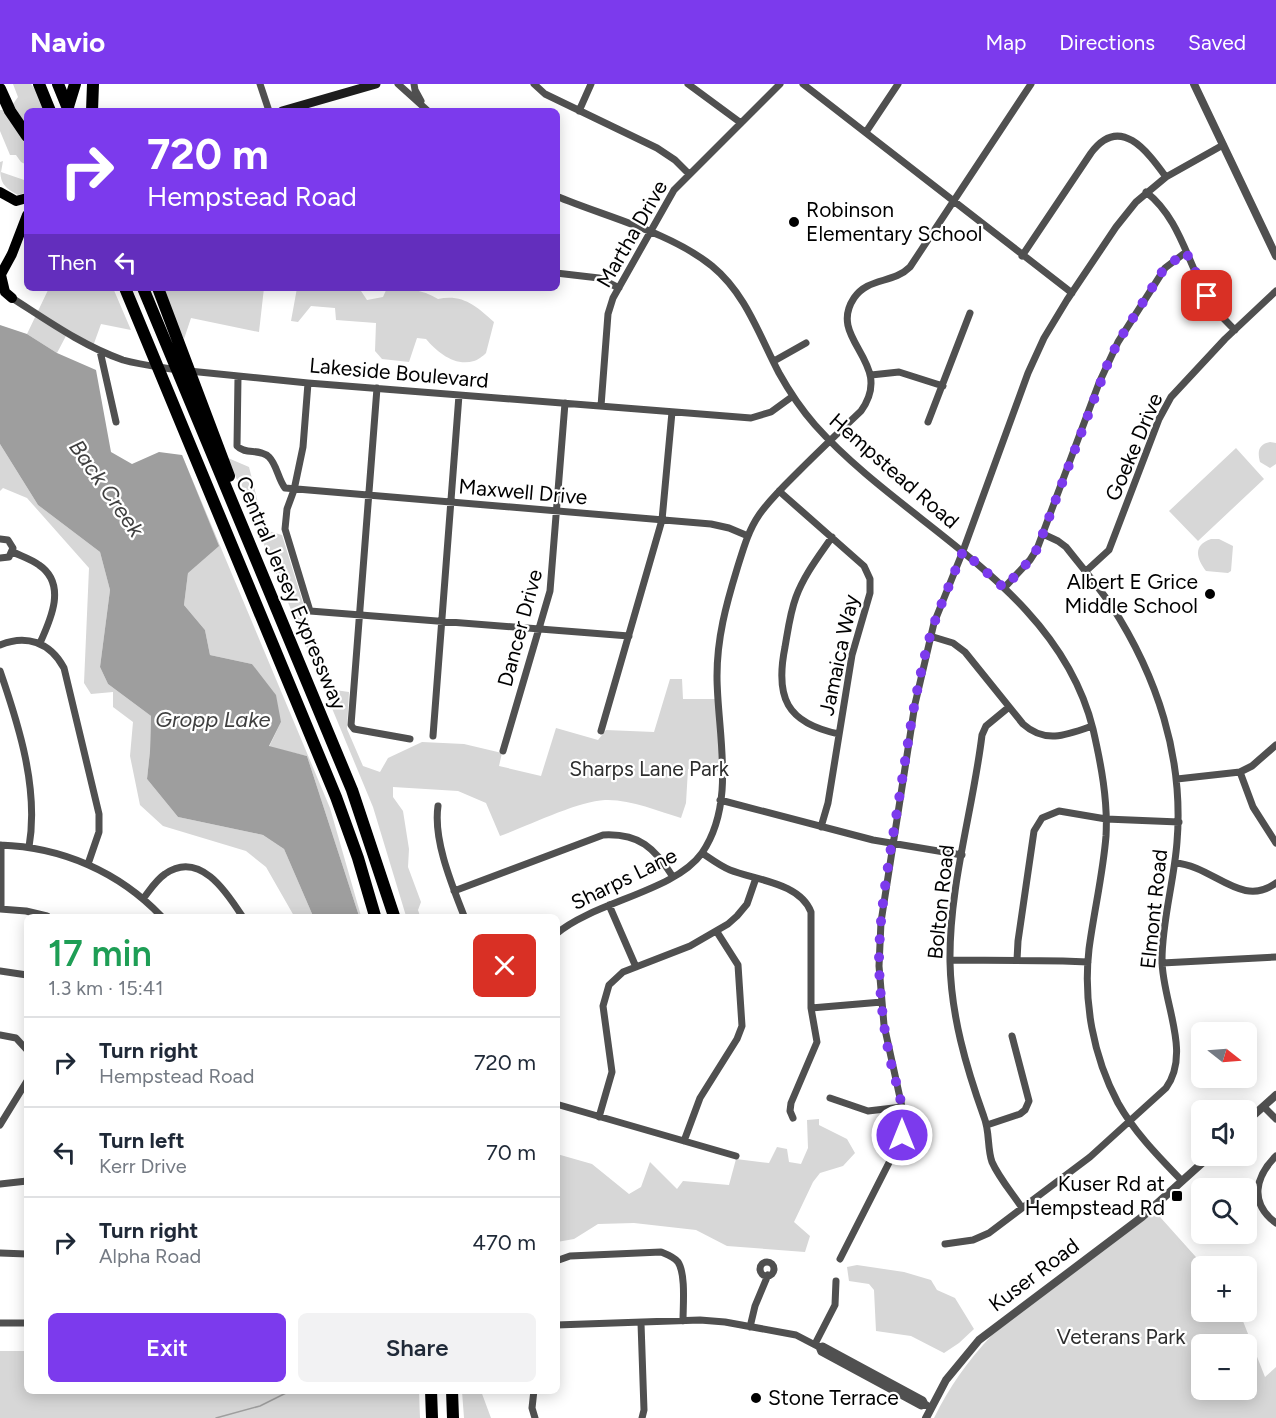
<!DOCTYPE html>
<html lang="en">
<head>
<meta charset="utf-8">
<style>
  :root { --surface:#fff; --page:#f2f2f3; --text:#1f2937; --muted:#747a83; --line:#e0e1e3; --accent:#7c3aed }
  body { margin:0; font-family:Figtree,sans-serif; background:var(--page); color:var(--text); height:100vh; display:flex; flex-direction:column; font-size:22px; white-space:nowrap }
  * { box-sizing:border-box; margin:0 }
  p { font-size:20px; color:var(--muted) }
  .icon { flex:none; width:33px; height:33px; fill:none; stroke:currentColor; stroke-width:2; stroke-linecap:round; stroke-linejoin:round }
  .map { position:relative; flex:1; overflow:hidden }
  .details { position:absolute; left:24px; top:830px; width:536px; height:480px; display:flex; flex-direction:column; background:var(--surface); border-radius:9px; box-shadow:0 3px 15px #0003 }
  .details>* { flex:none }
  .guide { position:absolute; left:24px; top:24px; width:536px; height:183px; border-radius:9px; box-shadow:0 3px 15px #0003; background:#7c3aed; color:#fff; overflow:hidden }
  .needle { width:39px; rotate:107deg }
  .fabs { position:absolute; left:1191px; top:938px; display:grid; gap:12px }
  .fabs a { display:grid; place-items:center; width:66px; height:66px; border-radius:9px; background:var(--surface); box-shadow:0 3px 15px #0003; font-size:30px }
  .pin { position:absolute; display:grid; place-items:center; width:51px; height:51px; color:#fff; margin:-26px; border-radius:12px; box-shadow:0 3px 9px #0006 }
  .me { position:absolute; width:66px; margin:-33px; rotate:0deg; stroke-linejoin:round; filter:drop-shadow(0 0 4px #0008) }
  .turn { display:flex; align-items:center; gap:21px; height:126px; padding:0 24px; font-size:27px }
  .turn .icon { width:78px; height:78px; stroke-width:2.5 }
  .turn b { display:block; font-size:42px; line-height:51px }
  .then { display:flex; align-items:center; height:57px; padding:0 24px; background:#0003; gap:12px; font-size:22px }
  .round { display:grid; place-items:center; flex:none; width:63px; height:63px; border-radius:9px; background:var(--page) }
  .summary { display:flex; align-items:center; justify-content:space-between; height:102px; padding:0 24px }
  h1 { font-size:36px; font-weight:600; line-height:45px; color:#1e9e55 }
  .button { display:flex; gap:12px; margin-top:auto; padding:12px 24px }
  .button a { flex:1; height:69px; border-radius:9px; background:var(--accent); color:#fff; font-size:24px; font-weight:600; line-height:69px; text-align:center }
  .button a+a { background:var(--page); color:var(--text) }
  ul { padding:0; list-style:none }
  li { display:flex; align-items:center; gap:18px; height:90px; padding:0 24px; border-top:2px solid var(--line) }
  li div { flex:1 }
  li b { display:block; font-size:22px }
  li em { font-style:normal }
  header { display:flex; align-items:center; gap:36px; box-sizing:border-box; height:84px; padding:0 30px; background:var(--accent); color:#fff }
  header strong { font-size:28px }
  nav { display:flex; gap:33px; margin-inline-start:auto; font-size:21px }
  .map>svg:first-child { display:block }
  .green { fill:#d7d7d7; fill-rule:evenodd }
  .water { fill:#9e9e9e }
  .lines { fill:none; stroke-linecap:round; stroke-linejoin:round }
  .stream { stroke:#9e9e9e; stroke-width:1.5 }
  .minor { stroke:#505050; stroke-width:7 }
  .tertiary { stroke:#505050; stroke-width:8 }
  .secondary { stroke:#1d1d1d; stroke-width:9 }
  .primary { stroke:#000; stroke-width:10 }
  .motorway { stroke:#000; stroke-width:12 }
  .route { stroke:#7c3aed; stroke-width:10; stroke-dasharray:0 18 }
  .poi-dot { fill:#000; stroke:#fff; stroke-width:2 }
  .labels { text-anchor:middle; stroke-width:4.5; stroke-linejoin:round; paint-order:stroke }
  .poi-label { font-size:21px; fill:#000; stroke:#fff; text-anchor:start }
  .street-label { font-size:21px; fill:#000; stroke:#fff }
  .park-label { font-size:21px; fill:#2e2e2e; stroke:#fff }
  .water-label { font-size:22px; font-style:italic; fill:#3f3f3f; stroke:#fff }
</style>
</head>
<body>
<header>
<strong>Navio</strong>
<nav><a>Map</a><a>Directions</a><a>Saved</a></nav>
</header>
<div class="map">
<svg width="1276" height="1334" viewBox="0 0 1276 1334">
  <rect width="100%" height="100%" fill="#fff"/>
  <path class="green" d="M 13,0 L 31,0 L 40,13 L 46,27 L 27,27 L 27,43 L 13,20 L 18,13 Z
    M 0,26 L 4,26 L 27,56 L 27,81 L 21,78 L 16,71 L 10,71 L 0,47 Z
    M 3,77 L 1,88 L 27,97 L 27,108 L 18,111 C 1,102 0,97 0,78 Z
    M 49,204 L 113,204 L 131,246 L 101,240 L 92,265 L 67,250 L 57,269 L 27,250 Z
    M 158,204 L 264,204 L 259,248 L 191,234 L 184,255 Z
    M 297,204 L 359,204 L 367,216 L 383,213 L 387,204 C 405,204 422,205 438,215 C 463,210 476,222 494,238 L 486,269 C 483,272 478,276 474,277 C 455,283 437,268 426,255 L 417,254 L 409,278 L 382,275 L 375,267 L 376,239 L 336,236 L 335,224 L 311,222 L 298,238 L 291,237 Z
    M 1270,358 L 1276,359 L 1276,380 L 1270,384 L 1260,378 C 1257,367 1259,360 1270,358 Z
    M 0,360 L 38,421 L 100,468 L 110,506 L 100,583 L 108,600 L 151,632 L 150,667 L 147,695 L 178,733 L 263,751 L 284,765 L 313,832 L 294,832 L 266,783 L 246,767 L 163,742 L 140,721 L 130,672 L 133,638 L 113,623 L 113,608 L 91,610 L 84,599 L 89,484 L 27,414 L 3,404 L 0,407 Z
    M 1236,364 L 1264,395 L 1198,457 L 1169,427 Z
    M 182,371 L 330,724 L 361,832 L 359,832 L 307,672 L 269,663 L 281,638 L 252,580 L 210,571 L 205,546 L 184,521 L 188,489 Z
    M 228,374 L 249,383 L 265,446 L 282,451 L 324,587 L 335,606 L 349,608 L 347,645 L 363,682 L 380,688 L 388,674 L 422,658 L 464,660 L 502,669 L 499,682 L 541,692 L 556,644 L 598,656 L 606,646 L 654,648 L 670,595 L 682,595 L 683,615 L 715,615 L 720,653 L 720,687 L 688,685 L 686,719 L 681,734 C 658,727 630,715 605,716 C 578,717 528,742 500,752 L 486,719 L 458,707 L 393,703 L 393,713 L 403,727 L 409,765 L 408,783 L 421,818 L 418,826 L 420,832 L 406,832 L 373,723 Z
    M 1211,455 L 1219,455 L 1233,462 L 1231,487 L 1228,489 L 1206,487 C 1196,474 1193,461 1211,455 Z
    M 819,1035 L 819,1041 L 847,1055 L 855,1069 L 843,1082 L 820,1089 L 813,1098 L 794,1138 L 810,1152 L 805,1168 L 727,1162 L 696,1146 L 634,1139 L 598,1140 L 574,1155 L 557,1158 L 557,1070 L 592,1080 L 629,1110 L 641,1103 L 650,1078 L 677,1105 L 683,1097 L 729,1101 L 736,1075 L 769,1079 L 777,1063 L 787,1065 L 789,1078 L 801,1080 L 808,1064 L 807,1036 Z
    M 1152,1124 L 1204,1182 L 1202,1182 L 1202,1227 L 1239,1227 L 1265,1293 L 1276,1283 L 1276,1334 L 934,1334 C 950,1302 967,1278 991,1252 ZM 1202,1260 L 1246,1260 L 1246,1305 L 1202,1305 Z
    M 857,1181 L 904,1188 L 931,1196 L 937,1206 L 955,1214 L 974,1245 L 959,1259 L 944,1269 L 911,1252 L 876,1247 L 874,1206 L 869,1200 L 849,1197 L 847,1183 Z
    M 0,1267 L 27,1267 L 27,1306 L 103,1306 L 116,1310 L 120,1306 L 419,1307 L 420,1334 L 0,1334 Z
    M 462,1307 L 481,1307 L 491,1334 L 464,1334 Z"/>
  <path class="water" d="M 0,241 L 27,250 L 57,269 L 96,286 L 111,368 L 132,380 L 159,368 L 182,371 L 219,462 L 188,489 L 184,521 L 205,546 L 210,571 L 252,580 L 276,611 L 281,638 L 269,662 L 307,672 L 359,832 L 313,832 L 284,765 L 263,751 L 178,733 L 147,695 L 150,667 L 151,632 L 108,600 L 100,583 L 110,506 L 100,468 L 38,421 L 0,360 Z"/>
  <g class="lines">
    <path class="stream" d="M 216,1334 L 260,1322 L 292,1306"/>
    <path class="minor" d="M 260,0 L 269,27
      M 398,0 L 428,27
      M 414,0 L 415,6 L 421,17
      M 534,0 L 545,10 L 657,64 L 675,76 L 689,90
      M 688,0 L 741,39
      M 803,0 L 1072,209
      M 579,27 L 591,0
      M 866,48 L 898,0
      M 1146,108 C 1181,135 1188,182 1210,217 C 1216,228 1226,237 1235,246
      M 556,112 C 606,133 670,148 712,182 C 746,210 759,251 779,289 C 789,307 801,325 815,341 C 905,442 1058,503 1093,645 C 1101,680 1108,716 1106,752 C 1103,790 1094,827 1089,865 C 1083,917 1093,972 1118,1019 C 1135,1049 1158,1072 1182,1097
      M 1022,172 L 1091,69 C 1120,30 1147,67 1166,93
      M 556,189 L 599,194 L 619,204
      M 12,214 C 48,237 83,262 123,276 C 141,281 160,283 178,286
      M 100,267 L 116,338
      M 774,277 L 806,259
      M 189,287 L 308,299 L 751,334 L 771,328 L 793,312
      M 871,291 L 899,288 L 943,302
      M 238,293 L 237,362 C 245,371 260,364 269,373 C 277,381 278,395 285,404 L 711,440 L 729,444 L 748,452
      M 308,299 L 303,363 L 294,406 L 287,425 L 285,445 L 310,527 L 629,552
      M 377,304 L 351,641 L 354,645 L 410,655
      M 601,322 L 608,230 L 613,214 L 674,106 L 780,0
      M 928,338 L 970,229
      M 779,407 L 864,482 L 870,495 L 870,509 L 852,571 L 828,719 L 821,743
      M 832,453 C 819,472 804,491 796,513 C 790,529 788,546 785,563 C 775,613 786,639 839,650
      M 0,455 L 8,456 L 13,464 L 9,473 L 0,474
      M 13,468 C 21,472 31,475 39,481 C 67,500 51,535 40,559
      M 1085,488 L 1109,466 L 1159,335 L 1171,313 L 1225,255 L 1276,207
      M 1004,504 L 1030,476 L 1037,465 L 1099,299 L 1118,258 L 1165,184 L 1186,168
      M 930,552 L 953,559 L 965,568 L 1023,640 C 1045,660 1067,651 1092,642
      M 0,561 C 26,550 50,558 64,584 L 99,730 L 99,748 L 88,780
      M 0,587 C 19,642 39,705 29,763
      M 1009,623 L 986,642 L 982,651 C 973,726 949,801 950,878 C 951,931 966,983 984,1033 C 990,1048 987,1064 992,1078 C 999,1094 1013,1110 1022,1124
      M 601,647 L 662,436 L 672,328
      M 433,652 L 459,311
      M 503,667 L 550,507 L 565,319
      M 1240,688 L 1253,723 L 1276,759
      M 1177,695 L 1240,688 L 1252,682 L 1276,661
      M 720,716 L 873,756 L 962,771
      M 438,722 C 433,756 452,801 464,832
      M 0,761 C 62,763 119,788 161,832
      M 1,761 L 1,825
      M 702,769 C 711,775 720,782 730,786 C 756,796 800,799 811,828 L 811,924 L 817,958 L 791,1019 L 790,1027 L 793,1034
      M 1175,779 C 1213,781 1241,825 1276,799
      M 454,807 L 603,751 C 639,749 655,764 673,793
      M 143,815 C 150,806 156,796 165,790 C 199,766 226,807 242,832
      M 609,821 L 636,883
      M 0,825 L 26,827 L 47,832
      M 556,850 C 595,817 674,808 702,769 C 737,718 717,648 717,592 C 717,554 726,521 737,485 C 743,466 748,447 759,431 C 770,415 785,401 799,387 C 819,367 840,347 861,327 C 896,278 826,256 854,214 C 868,193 893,200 910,183 L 1031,0
      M 950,876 L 1063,877 L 1088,878
      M 1017,876 L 1018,857 L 1034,747 L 1042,734 L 1059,727 L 1106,735 L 1179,738
      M 1162,879 L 1276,873
      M 0,887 L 27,891
      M 811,924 L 882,918
      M 0,951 L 16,954 L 27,966
      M 830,1014 L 868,1027 L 902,1023
      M 556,1020 L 736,1072
      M 1264,1023 L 1276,1035
      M 599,1033 L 612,988 L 603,922 L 609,901 L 623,888 L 690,862 L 728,840 L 737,832 L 747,820 L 756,794
      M 0,1041 L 27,997
      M 987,1041 L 1020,1030 L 1025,1026 L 1029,1017 L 1012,952
      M 684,1057 L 700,1014 L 737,955 L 742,942 L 738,881 L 717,848
      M 1276,1072 C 1255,1093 1249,1119 1276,1139
      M 0,1100 L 27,1097
      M 945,1160 L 973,1156 L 989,1149 L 1090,1073 L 1166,1004 C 1192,968 1162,917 1162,876 C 1162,837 1174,798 1177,758 C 1184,673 1157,592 1111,521 C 1097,501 1081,482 1066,463 L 1058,457 L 1043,450
      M 0,1169 L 27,1170
      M 840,1175 L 899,1059 L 903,1041 L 904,1032 L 884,941 L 879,882 L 881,838 L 915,620 L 934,539 L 963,467 L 1028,289 L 1044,254 L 1067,216 L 1116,143 L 1136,118 L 1166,93 L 1223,61
      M 556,1177 L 570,1172 L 661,1168 C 666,1170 674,1173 678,1178 C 686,1190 683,1222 683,1237
      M760 1185a7 7 0 1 1 14 0a7 7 0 1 1-14 0Z
      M 0,1239 L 27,1239
      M 641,1239 L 644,1326 L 642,1334
      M 556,1241 L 700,1236 L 725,1238 L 796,1251 L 819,1263 L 821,1268 L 921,1322 L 925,1320
      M 750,1243 L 755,1222 L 768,1191
      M 815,1260 L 835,1221 L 836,1197
      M 819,1263 L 823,1262 L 923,1316 L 925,1320 L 928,1322
      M 534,1306 L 532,1324 L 535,1334"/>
    <path class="tertiary" d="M 1194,0 L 1276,172
      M 1246,1038 L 1276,1011
      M 926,1334 L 946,1296 L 979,1256 L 1142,1133 L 1211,1071"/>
    <path class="secondary" d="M 282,27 L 376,0"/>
    <path class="primary" d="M 0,108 L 16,117 L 27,114
      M 1,191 L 5,208 L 12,214
      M 0,192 L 12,170 L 27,131"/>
    <path class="motorway" d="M 39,0 L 50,27
      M 58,0 L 69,27
      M 0,5 L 10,27 L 27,52
      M 67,26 L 75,0
      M 92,27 L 93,0
      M 125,204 L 336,713 L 358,774 L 375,832
      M 143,204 L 352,706 L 394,832
      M 158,204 L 229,392
      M 431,1306 L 432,1334
      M 452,1306 L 453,1334"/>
  </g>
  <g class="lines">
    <path class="route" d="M 902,1051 C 907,1024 894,997 889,970 C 883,941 880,910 879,880 C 879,828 889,777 897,727 C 907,668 914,609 930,552 C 939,523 952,496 963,467 L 1004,504 L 1030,476 L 1037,465 L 1108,279 L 1118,258 L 1162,188 L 1170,180 L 1186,168 L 1207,212"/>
  </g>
  <g class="poi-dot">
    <circle cx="794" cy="138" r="6"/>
    <circle cx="1210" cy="510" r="6"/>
    <rect x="1171" y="1106" width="12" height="12" rx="3"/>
    <circle cx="756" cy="1314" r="6"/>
  </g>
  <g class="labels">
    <g class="poi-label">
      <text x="806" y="133">Robinson<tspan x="806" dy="24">Elementary School</tspan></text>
      <text x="1198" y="505" text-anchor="end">Albert E Grice<tspan x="1198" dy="24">Middle School</tspan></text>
      <text x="1165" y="1107" text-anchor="end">Kuser Rd at<tspan x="1165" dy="24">Hempstead Rd</tspan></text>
      <text x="768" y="1321">Stone Terrace</text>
    </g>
    <g class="street-label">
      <text transform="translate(632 150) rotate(-60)" y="7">Martha Drive</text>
      <text transform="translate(399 289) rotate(5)" y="7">Lakeside Boulevard</text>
      <text transform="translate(1134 363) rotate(-67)" y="7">Goeke Drive</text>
      <text transform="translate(894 387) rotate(41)" y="7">Hempstead Road</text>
      <text transform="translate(523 408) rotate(5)" y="7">Maxwell Drive</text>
      <text transform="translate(291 509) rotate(67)" y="7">Central Jersey Expressway</text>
      <text transform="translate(520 544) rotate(-75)" y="7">Dancer Drive</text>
      <text transform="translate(839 571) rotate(-78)" y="7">Jamaica Way</text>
      <text transform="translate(624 795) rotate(-26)" y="7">Sharps Lane</text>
      <text transform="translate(941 818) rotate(-84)" y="7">Bolton Road</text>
      <text transform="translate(1154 825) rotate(-84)" y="7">Elmont Road</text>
      <text transform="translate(1034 1191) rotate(-37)" y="7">Kuser Road</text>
    </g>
    <g class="park-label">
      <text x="649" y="692">Sharps Lane Park</text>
      <text x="1121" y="1260">Veterans Park</text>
    </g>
    <g class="water-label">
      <text transform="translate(107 404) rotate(55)" y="8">Back Creek</text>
      <text x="213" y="643">Gropp Lake</text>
    </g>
  </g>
</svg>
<div class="fabs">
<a><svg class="needle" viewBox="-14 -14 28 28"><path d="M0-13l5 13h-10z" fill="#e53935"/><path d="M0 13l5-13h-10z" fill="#747a83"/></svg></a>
<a><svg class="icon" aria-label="sound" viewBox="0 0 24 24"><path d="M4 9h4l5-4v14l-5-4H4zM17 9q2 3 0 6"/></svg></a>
<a><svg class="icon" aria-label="search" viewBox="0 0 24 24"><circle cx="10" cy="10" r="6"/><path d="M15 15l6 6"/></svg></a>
<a>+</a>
<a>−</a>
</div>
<div class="pin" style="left:1207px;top:212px;background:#d93025"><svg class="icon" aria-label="arrive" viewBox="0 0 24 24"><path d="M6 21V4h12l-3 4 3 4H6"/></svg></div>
<svg class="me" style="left:902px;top:1051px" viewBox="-20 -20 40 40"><circle r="17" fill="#7c3aed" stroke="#fff" stroke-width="3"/><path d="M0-11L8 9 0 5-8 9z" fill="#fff"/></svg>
<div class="guide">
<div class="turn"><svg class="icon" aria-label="right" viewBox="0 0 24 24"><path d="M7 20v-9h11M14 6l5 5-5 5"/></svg><div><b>720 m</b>Hempstead Road</div></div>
<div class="then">Then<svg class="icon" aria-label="left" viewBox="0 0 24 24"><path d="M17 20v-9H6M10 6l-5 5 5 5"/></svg></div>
</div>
<section class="details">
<div class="summary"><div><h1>17 min</h1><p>1.3 km · 15:41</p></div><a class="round" style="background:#d93025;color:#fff"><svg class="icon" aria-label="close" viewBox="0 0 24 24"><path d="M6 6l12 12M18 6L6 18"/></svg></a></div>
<ul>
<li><svg class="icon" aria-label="right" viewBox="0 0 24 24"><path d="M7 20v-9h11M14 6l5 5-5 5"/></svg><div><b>Turn right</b><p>Hempstead Road</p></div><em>720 m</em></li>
<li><svg class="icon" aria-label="left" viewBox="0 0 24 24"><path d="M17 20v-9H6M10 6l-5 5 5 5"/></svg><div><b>Turn left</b><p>Kerr Drive</p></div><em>70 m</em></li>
<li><svg class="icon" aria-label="right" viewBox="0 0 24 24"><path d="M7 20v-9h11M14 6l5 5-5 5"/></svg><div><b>Turn right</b><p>Alpha Road</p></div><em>470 m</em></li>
</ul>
<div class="button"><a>Exit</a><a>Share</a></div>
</section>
</div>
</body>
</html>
